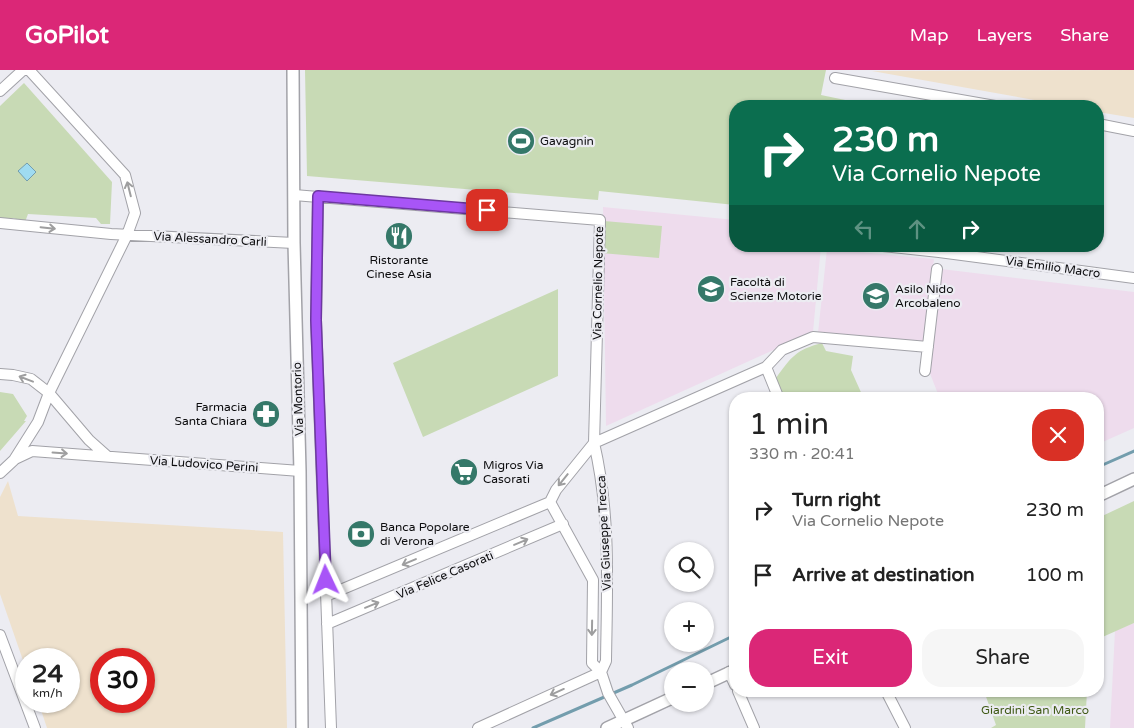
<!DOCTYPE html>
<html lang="en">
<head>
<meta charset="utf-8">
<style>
  :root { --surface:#fff; --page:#f6f6f6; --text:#222; --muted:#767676; --accent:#db2777 }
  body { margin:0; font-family:"Varela Round",sans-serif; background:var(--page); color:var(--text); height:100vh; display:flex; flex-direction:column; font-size:19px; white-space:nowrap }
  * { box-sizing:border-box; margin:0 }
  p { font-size:16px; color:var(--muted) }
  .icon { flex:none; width:28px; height:28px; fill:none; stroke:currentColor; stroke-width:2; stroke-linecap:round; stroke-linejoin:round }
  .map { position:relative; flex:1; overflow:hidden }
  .sheet { position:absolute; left:729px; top:322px; width:375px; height:305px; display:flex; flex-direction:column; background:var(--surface); border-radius:20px; box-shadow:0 1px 4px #0004 }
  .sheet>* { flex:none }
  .banner { position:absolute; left:729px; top:30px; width:375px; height:152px; border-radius:20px; box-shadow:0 1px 4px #0004; background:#0b6e4f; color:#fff; overflow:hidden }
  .controls { position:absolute; left:664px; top:472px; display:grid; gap:10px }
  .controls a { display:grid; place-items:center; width:50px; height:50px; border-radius:50%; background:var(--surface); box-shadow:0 1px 4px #0004; font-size:25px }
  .speed { position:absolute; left:15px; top:578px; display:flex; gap:10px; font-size:25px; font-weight:700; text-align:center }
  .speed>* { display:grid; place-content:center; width:65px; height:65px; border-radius:50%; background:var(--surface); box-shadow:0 1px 4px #0004; line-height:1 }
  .speed small { font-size:12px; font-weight:400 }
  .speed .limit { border:8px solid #d22; background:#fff; color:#111 }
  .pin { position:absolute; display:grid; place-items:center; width:42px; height:42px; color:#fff; margin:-21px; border-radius:10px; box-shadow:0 2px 8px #0006 }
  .me { position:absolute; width:55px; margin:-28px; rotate:358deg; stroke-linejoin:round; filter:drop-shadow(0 0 4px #0008) }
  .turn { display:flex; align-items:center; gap:18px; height:105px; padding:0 20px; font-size:22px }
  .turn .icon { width:65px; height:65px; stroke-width:2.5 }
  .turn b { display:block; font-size:35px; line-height:42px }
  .lanes { display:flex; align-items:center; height:48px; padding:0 20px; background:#0003; justify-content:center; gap:25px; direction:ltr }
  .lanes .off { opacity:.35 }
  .round { display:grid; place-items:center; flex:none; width:52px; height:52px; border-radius:20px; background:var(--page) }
  .head { display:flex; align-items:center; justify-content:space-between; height:85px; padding:0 20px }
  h1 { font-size:30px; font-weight:600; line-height:38px }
  .primary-button { display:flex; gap:10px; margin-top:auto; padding:10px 20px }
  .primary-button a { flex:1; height:58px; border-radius:20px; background:var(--accent); color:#fff; font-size:20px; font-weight:600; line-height:58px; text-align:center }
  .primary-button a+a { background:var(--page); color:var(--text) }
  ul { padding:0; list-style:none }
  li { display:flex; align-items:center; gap:15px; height:65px; padding:0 20px }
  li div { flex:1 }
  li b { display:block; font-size:19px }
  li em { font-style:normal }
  header { display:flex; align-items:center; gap:30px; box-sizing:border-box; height:70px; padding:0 25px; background:var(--accent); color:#fff }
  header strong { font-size:24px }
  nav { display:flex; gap:28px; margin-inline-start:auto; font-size:18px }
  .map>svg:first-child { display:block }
  .industrial { fill:#eee1cd; fill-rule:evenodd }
  .education { fill:#eedced }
  .green { fill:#c8dab5 }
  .water { fill:#9fdbf1; stroke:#739dad }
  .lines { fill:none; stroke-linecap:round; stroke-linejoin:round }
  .stream { stroke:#739dad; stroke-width:3 }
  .minor-casing { stroke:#a2a2a8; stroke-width:12 }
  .tertiary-casing { stroke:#a2a2a8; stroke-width:14 }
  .minor { stroke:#fff; stroke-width:10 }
  .tertiary { stroke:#fff; stroke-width:11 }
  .oneway { stroke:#9e9e9f }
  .route-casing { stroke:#6d37a1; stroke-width:12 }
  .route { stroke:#a855f7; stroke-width:9 }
  .labels { text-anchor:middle; stroke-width:4.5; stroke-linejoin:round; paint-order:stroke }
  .poi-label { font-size:12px; fill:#0c0c0e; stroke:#ececf2; text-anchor:start }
  .street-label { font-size:12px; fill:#0c0c0e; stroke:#ececf2 }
  .park-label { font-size:12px; fill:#3f5915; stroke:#ececf2 }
</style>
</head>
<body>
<header>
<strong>GoPilot</strong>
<nav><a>Map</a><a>Layers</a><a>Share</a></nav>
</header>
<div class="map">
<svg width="1134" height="658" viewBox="0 0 1134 658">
  <rect width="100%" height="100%" fill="#ececf2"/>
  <path class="industrial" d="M 1134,0 L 1134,48 L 1098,42 L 1098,36 L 1068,36 L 872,1 Z
    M 8,411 L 18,446 L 283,462 L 287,658 L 47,658 L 38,631 L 69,631 L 69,589 L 26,589 L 26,599 L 0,524 L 0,427 ZM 101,589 L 144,589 L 144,631 L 101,631 Z"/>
  <path class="education" d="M 603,137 L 735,150 L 735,176 L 821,176 L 813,262 L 606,356 Z
    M 827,179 L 934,189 L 924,272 L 818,263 Z
    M 941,199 L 1134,222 L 1134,358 L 1098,374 L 1098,329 L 940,329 L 929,301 Z
    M 1134,553 L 1134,658 L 1110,658 L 1115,561 Z"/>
  <path class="green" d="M 305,0 L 826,0 L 821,25 L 850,31 L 849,36 L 735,36 L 735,135 L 599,121 L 598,130 L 307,106 Z
    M 24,13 L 112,112 L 110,154 L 101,154 L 96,148 L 28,144 L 25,152 L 13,148 L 10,151 L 0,148 L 0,36 Z
    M 604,151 L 662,156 L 659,188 L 601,183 Z
    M 558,219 L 558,306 L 423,367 L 393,293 Z
    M 822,273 L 826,281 L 853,286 L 851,300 L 864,329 L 785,329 L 776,308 C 792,286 796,280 822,273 Z
    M 0,322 L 13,324 L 27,346 L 24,351 L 26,351 L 0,381 Z
    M 1134,431 L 1134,553 L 1098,569 L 1098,448 Z
    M 984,621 L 1087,621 L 1085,658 L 991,658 L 996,655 Z"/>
  <path class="water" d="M 27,93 L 36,102 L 27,111 L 18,101 Z"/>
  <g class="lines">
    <path class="stream" d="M 1098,397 L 1134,381
      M 533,658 L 632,615 L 735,565"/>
    <defs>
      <path id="minor" d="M 835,8 L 995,36
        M 0,21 L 23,0
        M 1098,54 L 1134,61
        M 294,125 L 600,150 L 594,373 C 611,445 607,518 606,591 L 601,602
        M 318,126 L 316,250 L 331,658
        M 0,153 L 111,164 L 294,173
        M 883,176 L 939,182 L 1134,208
        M 766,297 L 779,329
        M 925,301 L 937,199
        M 0,304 L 13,305 L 31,309 L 49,323 L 89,370 L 107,386
        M 15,389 L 32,381 L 300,401
        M 0,403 L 14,390 L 38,352 L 49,323 L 127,165 L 135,143 L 125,105 L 29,0
        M 326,526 L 550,432
        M 327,554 L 563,454
        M 0,565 L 35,658
        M 729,602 L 735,615
        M 738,621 L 754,658
        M 886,621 L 905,658
        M 478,658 L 601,602
        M 628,658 L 608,623 L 601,602 L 592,593 L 593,510 L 550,432 L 556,420 L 594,373 L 766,297 L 782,280 L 813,267 L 928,277"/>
      <path id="tertiary" d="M 293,0 L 294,173 L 300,401 L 302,658
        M 1098,426 L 1134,409
        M 705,614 L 735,600
        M 607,658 L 672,628"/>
    </defs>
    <use href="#minor" class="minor-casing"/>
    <use href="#tertiary" class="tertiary-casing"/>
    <use href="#minor" class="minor"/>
    <use href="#tertiary" class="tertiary"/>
  </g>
  <defs><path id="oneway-shaft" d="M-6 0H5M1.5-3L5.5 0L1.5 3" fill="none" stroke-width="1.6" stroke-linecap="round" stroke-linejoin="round" transform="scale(1.25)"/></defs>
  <g class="oneway">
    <use href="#oneway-shaft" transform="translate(129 119) rotate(-104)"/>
    <use href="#oneway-shaft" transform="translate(48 158) rotate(6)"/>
    <use href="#oneway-shaft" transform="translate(26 309) rotate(-159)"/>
    <use href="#oneway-shaft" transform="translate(60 383) rotate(4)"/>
    <use href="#oneway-shaft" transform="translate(563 410) rotate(129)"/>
    <use href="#oneway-shaft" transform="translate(521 472) rotate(-23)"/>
    <use href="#oneway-shaft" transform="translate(409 492) rotate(157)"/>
    <use href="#oneway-shaft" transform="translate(372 535) rotate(-22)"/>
    <use href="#oneway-shaft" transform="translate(592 558) rotate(91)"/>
    <use href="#oneway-shaft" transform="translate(557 622) rotate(156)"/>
  </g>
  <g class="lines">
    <defs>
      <path id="route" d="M 326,510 L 316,250 L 318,126 L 487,140"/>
    </defs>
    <use href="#route" class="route-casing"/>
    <use href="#route" class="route"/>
  </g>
  <defs>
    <symbol id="stadium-disc" viewBox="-11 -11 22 22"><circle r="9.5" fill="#357869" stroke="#ececf2"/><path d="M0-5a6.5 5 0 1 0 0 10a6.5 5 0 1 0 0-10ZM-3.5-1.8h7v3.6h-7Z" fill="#fff"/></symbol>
    <symbol id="restaurant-disc" viewBox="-11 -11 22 22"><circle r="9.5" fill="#357869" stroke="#ececf2"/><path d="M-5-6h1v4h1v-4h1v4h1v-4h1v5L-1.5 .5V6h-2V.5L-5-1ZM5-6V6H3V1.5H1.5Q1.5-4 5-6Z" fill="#fff"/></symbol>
    <symbol id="university-disc" viewBox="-11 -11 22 22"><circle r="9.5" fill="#357869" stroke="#ececf2"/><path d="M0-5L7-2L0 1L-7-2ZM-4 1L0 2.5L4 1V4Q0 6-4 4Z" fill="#fff"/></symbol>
    <symbol id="school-disc" viewBox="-11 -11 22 22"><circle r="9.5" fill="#357869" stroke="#ececf2"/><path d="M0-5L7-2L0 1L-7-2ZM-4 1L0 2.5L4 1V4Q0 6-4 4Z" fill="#fff"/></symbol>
    <symbol id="pharmacy-disc" viewBox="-11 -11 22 22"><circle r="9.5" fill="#357869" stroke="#ececf2"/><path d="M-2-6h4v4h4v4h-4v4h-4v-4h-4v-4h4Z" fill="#fff"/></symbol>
    <symbol id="supermarket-disc" viewBox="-11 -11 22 22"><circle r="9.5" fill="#357869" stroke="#ececf2"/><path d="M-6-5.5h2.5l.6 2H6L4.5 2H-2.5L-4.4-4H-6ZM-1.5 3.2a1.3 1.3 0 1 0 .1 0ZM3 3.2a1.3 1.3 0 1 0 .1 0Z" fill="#fff"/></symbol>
    <symbol id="bank-disc" viewBox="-11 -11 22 22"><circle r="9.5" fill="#357869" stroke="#ececf2"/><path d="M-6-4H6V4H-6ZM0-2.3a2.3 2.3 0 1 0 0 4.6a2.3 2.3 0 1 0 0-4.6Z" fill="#fff"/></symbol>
  </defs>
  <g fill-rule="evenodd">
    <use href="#stadium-disc" x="505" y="55" width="32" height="32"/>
    <use href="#restaurant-disc" x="383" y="150" width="32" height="32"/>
    <use href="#university-disc" x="695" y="203" width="32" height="32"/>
    <use href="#school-disc" x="860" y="210" width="32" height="32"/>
    <use href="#pharmacy-disc" x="250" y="328" width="32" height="32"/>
    <use href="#supermarket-disc" x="448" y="386" width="32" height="32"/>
    <use href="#bank-disc" x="345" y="448" width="32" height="32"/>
  </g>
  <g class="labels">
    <g class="poi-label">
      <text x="540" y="75">Gavagnin</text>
      <text x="399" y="194" text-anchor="middle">Ristorante<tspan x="399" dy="14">Cinese Asia</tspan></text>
      <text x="730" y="216">Facoltà di<tspan x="730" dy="14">Scienze Motorie</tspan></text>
      <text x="895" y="223">Asilo Nido<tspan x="895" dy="14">Arcobaleno</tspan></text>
      <text x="247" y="341" text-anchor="end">Farmacia<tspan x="247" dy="14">Santa Chiara</tspan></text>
      <text x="483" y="399">Migros Via<tspan x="483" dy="14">Casorati</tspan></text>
      <text x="380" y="461">Banca Popolare<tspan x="380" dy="14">di Verona</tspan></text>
    </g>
    <g class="street-label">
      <text transform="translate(210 169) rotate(3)" y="4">Via Alessandro Carli</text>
      <text transform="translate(1053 197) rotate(8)" y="4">Via Emilio Macro</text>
      <text transform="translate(598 213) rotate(-89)" y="4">Via Cornelio Nepote</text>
      <text transform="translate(298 329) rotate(-92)" y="4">Via Montorio</text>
      <text transform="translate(204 394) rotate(4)" y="4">Via Ludovico Perini</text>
      <text transform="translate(604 463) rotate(-93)" y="4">Via Giuseppe Trecca</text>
      <text transform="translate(445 505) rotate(-23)" y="4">Via Felice Casorati</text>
    </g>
    <g class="park-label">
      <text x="1035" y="644">Giardini San Marco</text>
    </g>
  </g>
</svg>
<div class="controls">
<a><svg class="icon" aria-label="search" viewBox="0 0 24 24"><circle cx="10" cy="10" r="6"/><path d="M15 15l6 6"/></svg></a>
<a>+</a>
<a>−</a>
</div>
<div class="speed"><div>24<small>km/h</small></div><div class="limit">30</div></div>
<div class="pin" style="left:487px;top:140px;background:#d93025"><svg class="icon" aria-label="arrive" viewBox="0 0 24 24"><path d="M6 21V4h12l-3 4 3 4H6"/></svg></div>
<svg class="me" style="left:326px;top:510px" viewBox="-20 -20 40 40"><path d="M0-17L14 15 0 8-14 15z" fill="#a855f7" stroke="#fff" stroke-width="4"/></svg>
<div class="banner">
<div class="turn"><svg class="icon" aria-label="right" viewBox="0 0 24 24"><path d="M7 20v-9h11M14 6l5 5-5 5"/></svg><div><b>230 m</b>Via Cornelio Nepote</div></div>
<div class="lanes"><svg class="icon off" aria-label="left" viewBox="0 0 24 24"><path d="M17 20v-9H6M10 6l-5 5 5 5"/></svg><svg class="icon off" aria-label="ahead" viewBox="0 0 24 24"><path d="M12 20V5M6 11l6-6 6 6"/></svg><svg class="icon" aria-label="right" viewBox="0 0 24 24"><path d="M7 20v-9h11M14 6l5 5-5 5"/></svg></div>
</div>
<section class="sheet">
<div class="head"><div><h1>1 min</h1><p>330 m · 20:41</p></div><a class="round" style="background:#d93025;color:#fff"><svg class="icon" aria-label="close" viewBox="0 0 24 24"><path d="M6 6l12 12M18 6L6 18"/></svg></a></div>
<ul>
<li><svg class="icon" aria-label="right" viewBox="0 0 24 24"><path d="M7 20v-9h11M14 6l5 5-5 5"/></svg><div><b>Turn right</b><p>Via Cornelio Nepote</p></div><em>230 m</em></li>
<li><svg class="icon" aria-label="arrive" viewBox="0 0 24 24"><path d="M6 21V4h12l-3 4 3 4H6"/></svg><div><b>Arrive at destination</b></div><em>100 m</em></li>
</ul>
<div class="primary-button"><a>Exit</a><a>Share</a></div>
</section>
</div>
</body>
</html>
